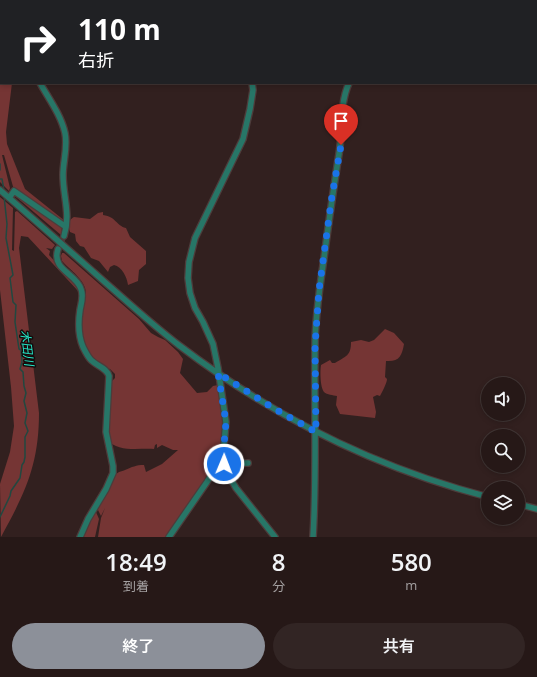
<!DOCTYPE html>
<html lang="ja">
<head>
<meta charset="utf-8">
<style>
  :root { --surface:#261817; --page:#322524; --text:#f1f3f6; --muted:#a4a0a1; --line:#423736; --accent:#8c9099 }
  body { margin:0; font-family:"Open Sans","Noto Sans JP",sans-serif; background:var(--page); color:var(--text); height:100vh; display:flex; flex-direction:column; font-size:15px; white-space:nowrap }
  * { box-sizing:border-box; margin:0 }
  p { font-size:13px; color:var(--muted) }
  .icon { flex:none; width:22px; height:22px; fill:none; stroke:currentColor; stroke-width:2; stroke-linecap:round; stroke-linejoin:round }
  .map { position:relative; height:537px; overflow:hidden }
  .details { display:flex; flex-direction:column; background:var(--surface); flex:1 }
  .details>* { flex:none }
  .guide { position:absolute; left:0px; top:0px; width:537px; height:84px; box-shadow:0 2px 6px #0003,0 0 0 1px var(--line); background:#202124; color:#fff; overflow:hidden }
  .buttons { position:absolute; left:481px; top:377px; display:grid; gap:8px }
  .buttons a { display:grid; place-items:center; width:44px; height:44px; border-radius:50%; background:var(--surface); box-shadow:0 2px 6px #0003,0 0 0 1px var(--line); font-size:20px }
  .pin { position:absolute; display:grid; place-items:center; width:34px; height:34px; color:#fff; margin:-41px -17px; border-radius:50% 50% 50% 0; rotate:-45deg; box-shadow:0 0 4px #0007 }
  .pin .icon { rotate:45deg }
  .me { position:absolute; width:44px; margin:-22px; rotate:1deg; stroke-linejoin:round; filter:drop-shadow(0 0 3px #0008) }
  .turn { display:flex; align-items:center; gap:14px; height:84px; padding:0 12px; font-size:18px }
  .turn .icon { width:52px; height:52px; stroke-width:2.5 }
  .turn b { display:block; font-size:28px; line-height:34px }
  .eta { display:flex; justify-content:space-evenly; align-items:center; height:68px; text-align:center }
  .eta b { font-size:24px; font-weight:600; line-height:28px }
  .button { display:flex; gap:8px; margin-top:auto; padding:8px 12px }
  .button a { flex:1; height:46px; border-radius:24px; background:var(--accent); color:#fff; font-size:16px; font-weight:600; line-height:46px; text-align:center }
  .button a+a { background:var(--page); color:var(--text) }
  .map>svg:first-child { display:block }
  .green { fill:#753534 }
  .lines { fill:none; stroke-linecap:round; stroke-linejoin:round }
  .stream { stroke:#214840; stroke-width:1.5 }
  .minor-tunnel { stroke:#4f3e3d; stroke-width:5.5; stroke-dasharray:5.5 3; stroke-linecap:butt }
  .minor-casing { stroke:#4d3c3b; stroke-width:8 }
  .minor { stroke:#277667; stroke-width:5.5 }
  .route { stroke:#1a73e8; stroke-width:7; stroke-dasharray:0 12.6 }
  .labels { text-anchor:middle; stroke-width:3; stroke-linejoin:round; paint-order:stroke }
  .water-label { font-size:12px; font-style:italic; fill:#25e5c7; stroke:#140c0c }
</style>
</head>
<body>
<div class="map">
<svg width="537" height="537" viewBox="0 0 537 537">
  <rect width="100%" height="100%" fill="#32201f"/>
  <path class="green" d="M 0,0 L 23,0 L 1,1 L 1,83 L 12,83 L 6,132 L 7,144 L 25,189 L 65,221 L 65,224 L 14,190 L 4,155 L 2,155 L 10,188 L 9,191 L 0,182 Z
    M 16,195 L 62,227 L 61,235 L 15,196 Z
    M 0,197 L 13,208 L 12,250 L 14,251 L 15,212 L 17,211 L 55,245 L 52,249 L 46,248 L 50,251 L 49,255 L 78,287 L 80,296 L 79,292 L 28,237 L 21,236 L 19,248 L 39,413 C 39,465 25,493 1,537 L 0,484 L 10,452 L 14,426 L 11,387 L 0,290 Z
    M 103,212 L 103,215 C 117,217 115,225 126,228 L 130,237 L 146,251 L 146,264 L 139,270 L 138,281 L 128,285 C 127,277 122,267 114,265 L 110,267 L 108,272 L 99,261 L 91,258 L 84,247 L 80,246 L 76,241 L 75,234 L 70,232 C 68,226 68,220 74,217 L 90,219 L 98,213 Z
    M 62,253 L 64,253 L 139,319 L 151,333 L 158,337 L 165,340 L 178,352 L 183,359 L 180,373 L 197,393 L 207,392 L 213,386 L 218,385 L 225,417 L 221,455 L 218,462 L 168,537 L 98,537 L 101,518 L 105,508 L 101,516 L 97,508 C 102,499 111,476 119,472 C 121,471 124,471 125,470 C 132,467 136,465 144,465 L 146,472 L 162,464 L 178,450 L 173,450 L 162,445 L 157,448 L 157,444 L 155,445 L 154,449 C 137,448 119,453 106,439 L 111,395 L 108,385 L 115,378 L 115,374 L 110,369 C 96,367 88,353 80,343 L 83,301 C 94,286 71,271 62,261 L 61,256 Z
    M 385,329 L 394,333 L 404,344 C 402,356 399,362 386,361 L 385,377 L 387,379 C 387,383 382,392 380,396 L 377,395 L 373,397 L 376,412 L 375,418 L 340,414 L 336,405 L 337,396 C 333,395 327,395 324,392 C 320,387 320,371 321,365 L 330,360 L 332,363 L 335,363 C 346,356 351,356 351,342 L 361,340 L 369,342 L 374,340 Z
    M 96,512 L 99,519 L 95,537 L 82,537 L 94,513 Z"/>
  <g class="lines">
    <path class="stream" d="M 10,1 L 10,0
      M 1,68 L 1,69
      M 0,80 L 1,76
      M 0,164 L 0,170
      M 0,179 L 2,179 L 4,190
      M 0,517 L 10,496 L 11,491 L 20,478 L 22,465 L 24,462 L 25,457 L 25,437 L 28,431 L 25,423 L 27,413 L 24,401 L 26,393 L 24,386 L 23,372 L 20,369 L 22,362 L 21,350 L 19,349 L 15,322 L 16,305 L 13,302 L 10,278 L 13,275 L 6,238 L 7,224 L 4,196"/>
    <path class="minor-tunnel" d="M 58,249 L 64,236"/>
    <defs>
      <path id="minor" d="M 186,0 L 187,1
        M 69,1 L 70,0
        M 384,1 L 384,0
        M 40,83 C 49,99 61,115 65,133 C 68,147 63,161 63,175 C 63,197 71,214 64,236
        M 252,83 L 253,90 L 250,109 L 243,139 L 195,238 L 189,262 L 188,278 L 190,293 L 195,308 L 203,322 L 213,344 L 218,368 L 226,422 L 223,456 L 226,471 L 236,488 L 275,537
        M 0,190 C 36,221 71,252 107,284 C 131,305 155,327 180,346 C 272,416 377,468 488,497
        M 9,198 L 14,191 L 66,227
        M 58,249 C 51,270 76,273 81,289 C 84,296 81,304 80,310 C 78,323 78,335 83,347 C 85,351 88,357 91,360 C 97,366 107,368 109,376 L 106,432 L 113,466 L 113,473 L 106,489 L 88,519 L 80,537
        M 224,464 L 248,463
        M 518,504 L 537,509
        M 169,537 L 207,482 L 223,456
        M 313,537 C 317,474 314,410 315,346 C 315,319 319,292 323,265 C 328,228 333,191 339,154 C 343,131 339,105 349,83"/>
    </defs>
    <use href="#minor" class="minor-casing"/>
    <use href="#minor" class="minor"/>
  </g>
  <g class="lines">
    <path class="route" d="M 224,464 L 223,456 L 226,422 L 218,373 L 273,408 L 316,432 L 315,346 L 319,290 L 332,196 L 341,145"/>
  </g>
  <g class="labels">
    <g class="water-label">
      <text transform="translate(27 348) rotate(83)" y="4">木田川</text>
    </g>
  </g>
</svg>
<div class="buttons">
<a><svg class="icon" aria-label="sound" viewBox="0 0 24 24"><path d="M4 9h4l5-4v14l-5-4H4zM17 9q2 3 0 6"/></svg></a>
<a><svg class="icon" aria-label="search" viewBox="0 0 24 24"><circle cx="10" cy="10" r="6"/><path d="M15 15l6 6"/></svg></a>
<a><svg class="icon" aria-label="layers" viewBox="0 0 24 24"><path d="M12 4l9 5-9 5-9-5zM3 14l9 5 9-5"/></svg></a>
</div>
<div class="pin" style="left:341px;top:145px;background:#d93025"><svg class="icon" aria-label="arrive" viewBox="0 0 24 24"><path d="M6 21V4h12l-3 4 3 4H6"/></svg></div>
<svg class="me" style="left:224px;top:464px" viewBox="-20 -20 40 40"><circle r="17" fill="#1a73e8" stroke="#fff" stroke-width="3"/><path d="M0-11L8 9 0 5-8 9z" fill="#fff"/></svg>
<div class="guide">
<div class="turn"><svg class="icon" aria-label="right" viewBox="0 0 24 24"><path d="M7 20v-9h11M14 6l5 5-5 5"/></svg><div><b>110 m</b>右折</div></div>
</div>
</div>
<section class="details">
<div class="eta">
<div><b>18:49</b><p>到着</p></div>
<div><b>8</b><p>分</p></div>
<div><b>580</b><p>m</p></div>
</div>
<div class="button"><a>終了</a><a>共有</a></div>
</section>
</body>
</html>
